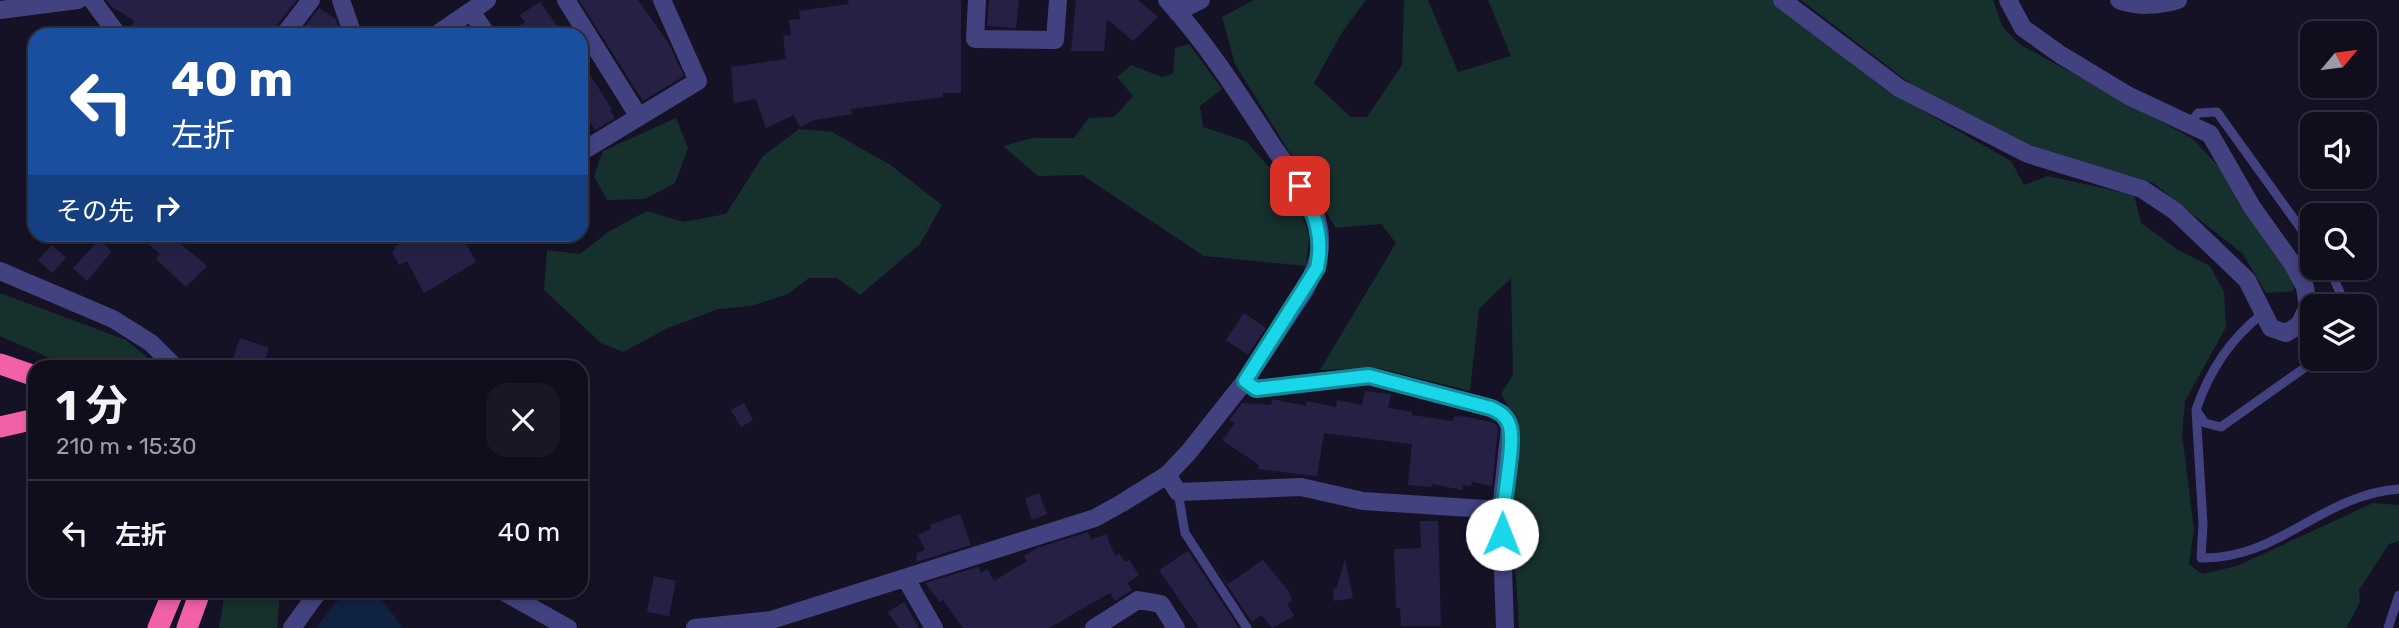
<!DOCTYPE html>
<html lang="ja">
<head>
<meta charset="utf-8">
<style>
  :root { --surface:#100e1c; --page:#191725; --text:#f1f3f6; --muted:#9c9ca3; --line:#302e3b }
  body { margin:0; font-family:Rubik,"Noto Sans JP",sans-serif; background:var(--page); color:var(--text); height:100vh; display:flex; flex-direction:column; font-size:26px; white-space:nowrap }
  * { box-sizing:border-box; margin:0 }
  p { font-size:23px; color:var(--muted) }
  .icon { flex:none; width:38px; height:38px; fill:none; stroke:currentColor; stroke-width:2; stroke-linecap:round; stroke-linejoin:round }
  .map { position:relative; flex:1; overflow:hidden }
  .drawer { position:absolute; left:28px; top:360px; width:560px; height:238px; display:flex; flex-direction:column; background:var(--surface); border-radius:21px; box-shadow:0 4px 10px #0003,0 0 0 2px var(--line) }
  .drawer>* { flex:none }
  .banner { position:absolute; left:28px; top:28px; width:560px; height:214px; border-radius:21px; box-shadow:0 4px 10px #0003,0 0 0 2px var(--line); background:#1a4fa0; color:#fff; overflow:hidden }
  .needle { width:46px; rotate:61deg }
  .tools { position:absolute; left:2300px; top:21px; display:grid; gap:14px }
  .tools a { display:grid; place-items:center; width:77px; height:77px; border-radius:14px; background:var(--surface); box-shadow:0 4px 10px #0003,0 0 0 2px var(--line); font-size:35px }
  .pin { position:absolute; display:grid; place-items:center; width:60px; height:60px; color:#fff; margin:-30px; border-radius:14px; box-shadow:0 4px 10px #0006 }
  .me { position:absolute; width:77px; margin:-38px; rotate:1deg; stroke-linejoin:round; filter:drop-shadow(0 0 5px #0008) }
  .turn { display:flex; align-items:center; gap:24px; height:147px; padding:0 28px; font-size:32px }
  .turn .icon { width:91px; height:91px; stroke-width:2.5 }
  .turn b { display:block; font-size:49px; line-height:60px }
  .then { display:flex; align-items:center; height:66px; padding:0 28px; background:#0003; gap:14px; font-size:26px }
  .round { display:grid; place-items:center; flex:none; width:74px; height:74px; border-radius:21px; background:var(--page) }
  .headline { display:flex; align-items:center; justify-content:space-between; height:119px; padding:0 28px }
  h1 { font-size:42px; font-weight:700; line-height:52px }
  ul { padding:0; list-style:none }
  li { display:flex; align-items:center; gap:21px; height:105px; padding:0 28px; border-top:2px solid var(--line) }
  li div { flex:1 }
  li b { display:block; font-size:26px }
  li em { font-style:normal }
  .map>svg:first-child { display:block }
  .green { fill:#16302e }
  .water { fill:#102242 }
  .building { fill:#272045 }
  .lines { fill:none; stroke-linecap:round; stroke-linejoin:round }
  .service { stroke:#434281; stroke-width:9 }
  .minor { stroke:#434281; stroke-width:18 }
  .motorway { stroke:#f061a7; stroke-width:21 }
  .route-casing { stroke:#108b97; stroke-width:18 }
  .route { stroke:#19d6e9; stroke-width:12 }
</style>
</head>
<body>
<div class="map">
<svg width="2399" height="628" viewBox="0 0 2399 628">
  <rect width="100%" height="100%" fill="#151226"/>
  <path class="green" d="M 1254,0 L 1366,0 L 1343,31 L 1314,83 L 1351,117 L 1367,117 L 1402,65 L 1404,0 L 1428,0 L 1458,72 L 1511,56 L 1488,0 L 1772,0 L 1883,88 L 2011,161 L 2024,185 L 2048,176 L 2134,195 L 2141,223 L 2178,250 L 2210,266 L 2224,292 L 2226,327 L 2185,401 L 2182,435 L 2194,529 L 2189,564 L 2202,574 L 2237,566 L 2373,503 L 2399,505 L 2399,541 L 2389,544 L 2359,590 L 2360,602 L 2346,628 L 1519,628 L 1512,515 L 1519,425 L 1501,394 L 1513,375 L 1511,278 L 1479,309 L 1470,391 L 1378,368 L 1320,370 L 1396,243 L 1381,224 L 1336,228 L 1235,64 L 1222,17 Z
    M 1801,0 L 1993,0 L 2002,26 L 2019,44 L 2193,139 L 2221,169 L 2292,274 L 2294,291 L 2266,293 L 2243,254 L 2153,183 L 2030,147 L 1924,94 Z
    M 1189,44 L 1222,89 L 1200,106 L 1203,127 L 1246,141 L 1298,200 L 1309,237 L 1306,266 L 1204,256 L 1082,175 L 1038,176 L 1003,146 L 1033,138 L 1074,138 L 1089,118 L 1114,117 L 1133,96 L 1117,77 L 1131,65 L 1162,77 L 1173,74 L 1175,48 Z
    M 676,118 L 688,148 L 675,183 L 645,199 L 607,200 L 594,176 L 603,151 Z
    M 799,129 L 832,132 L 889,164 L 942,205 L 920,244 L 860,295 L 837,278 L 809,278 L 788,294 L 751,306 L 718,309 L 668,328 L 623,352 L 601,343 L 544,290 L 547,250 L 580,254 L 608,232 L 647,211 L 684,222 L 726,214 L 763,156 Z
    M 0,293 L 126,340 L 159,367 L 70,367 L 0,336 Z
    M 225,592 L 280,592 L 277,628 L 219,628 Z"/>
  <path class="water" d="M 344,592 L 376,592 L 403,628 L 316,628 Z"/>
  <path class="building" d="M 106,0 L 297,0 L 269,35 L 129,35 L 128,29 L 135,21 L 112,7 Z
    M 579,0 L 638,0 L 669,44 L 684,76 L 643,101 Z
    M 848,0 L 961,0 L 961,93 L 943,93 L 943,97 L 851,109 L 852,114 L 815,120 L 800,127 L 794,115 L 766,128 L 756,99 L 734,103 L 731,67 L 786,59 L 783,36 L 791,35 L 789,20 L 800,19 L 799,11 L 849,4 Z
    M 989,0 L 1019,0 L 1016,28 L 987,26 Z
    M 1076,0 L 1138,0 L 1158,17 L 1133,41 L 1107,19 L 1104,51 L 1071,51 Z
    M 540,2 L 564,35 L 506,35 L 525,22 L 520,15 Z
    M 319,8 L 336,19 L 341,35 L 317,35 L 305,26 Z
    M 581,61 L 612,109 L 610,110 L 615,118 L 595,130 L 581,109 Z
    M 137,234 L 169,234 L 207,266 L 186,287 L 156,259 L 160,254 Z
    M 430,234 L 434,237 L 461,234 L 476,262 L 424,293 L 407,261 L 399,265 L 392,252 L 395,250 L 394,247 L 417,235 L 420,239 Z
    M 99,240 L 112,251 L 87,281 L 73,268 Z
    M 52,245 L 66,258 L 52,273 L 38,260 Z
    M 1244,313 L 1266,328 L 1248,355 L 1226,340 Z
    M 240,338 L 269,348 L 262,368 L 230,368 Z
    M 1365,391 L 1391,394 L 1388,408 L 1412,412 L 1412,415 L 1453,421 L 1454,416 L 1467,417 L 1495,423 L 1498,429 L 1492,486 L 1472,482 L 1471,486 L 1463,485 L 1462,490 L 1432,484 L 1432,487 L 1408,485 L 1412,444 L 1324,433 L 1317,476 L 1258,469 L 1259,465 L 1222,440 L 1235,423 L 1229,420 L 1242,403 L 1271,405 L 1272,399 L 1306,406 L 1307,401 L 1336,407 L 1337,400 L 1362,405 Z
    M 744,403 L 753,420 L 741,427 L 731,410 Z
    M 1039,493 L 1047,514 L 1032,520 L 1025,498 Z
    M 960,514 L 971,545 L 916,562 L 917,553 L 925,550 L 918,535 L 931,529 L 930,525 Z
    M 1420,521 L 1438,521 L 1441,626 L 1401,626 L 1400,608 L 1396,608 L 1394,549 L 1421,548 Z
    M 1088,532 L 1091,540 L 1106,534 L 1115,556 L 1119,553 L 1125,562 L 1129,560 L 1139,575 L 1127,583 L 1132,590 L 1115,601 L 1110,593 L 1049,628 L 963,628 L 943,600 L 940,602 L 925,583 L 978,567 L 981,573 L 987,569 L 994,581 L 1027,561 L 1024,556 L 1037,548 Z
    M 1188,551 L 1239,628 L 1199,628 L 1159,570 Z
    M 1206,553 L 1228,584 L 1263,560 L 1289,592 L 1292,601 L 1287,604 L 1294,616 L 1272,628 L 1261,615 L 1252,622 Z
    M 1345,559 L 1353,598 L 1334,601 L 1333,590 L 1337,587 Z
    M 654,576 L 676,581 L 669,616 L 647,612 Z
    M 904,602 L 919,628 L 899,628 L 888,612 Z"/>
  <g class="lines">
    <path class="service" d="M 2189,124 L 2198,113 L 2217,112 L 2312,244
      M 2329,268 L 2343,299 L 2343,306
      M 2262,314 C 2229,340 2209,371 2196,410 L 2205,423 L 2221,427 L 2317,359
      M 2196,410 L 2203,524 L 2201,558 C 2281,559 2320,495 2399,489
      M 1178,492 L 1185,533 L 1247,628
      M 2388,628 L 2399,595"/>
    <path class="minor" d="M 92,0 L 118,35
      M 341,0 L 353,35
      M 566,0 L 639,117
      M 977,0 L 975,39 L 1055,40 L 1058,0
      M 1782,0 L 1899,88 L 2028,154 L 2142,189 L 2175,211 L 2247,280 L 2271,328 L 2286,333 L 2299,325 L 2308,307 L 2305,287 L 2292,263 L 2252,207 L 2210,134 L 2129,96 L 2061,55 L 2023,28 L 2008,0
      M 2119,0 C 2137,7 2159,6 2178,0
      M 0,10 L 78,0
      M 471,11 L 487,35
      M 1177,12 L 1201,0
      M 284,35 L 311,0
      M 436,35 L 487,0
      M 581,152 L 698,81 L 662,0
      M 0,271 L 113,319 L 151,343 L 176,368
      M 1245,381 L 1256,389 L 1369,376 L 1491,408 L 1503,414 L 1510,427 L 1501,510 L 1505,628
      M 1167,475 L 1178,492 L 1301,487 L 1363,501 L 1501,510
      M 906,579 L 934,628
      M 504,592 L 568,628
      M 292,628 L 318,592
      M 695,628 L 771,620 L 1095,518 L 1122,503 L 1167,475 L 1188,453 L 1245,381 L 1305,290 C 1317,267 1325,246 1317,219 C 1311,195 1290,171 1276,151 C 1242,99 1209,46 1167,0
      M 1094,628 L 1138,600 L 1161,604 L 1176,628"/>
    <path class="motorway" d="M 0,364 L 35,376
      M 0,427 L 35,419
      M 158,628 L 173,592
      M 187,628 L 200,592"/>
  </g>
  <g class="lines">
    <defs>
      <path id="route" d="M 1300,186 C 1315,215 1324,235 1317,268 L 1245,381 L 1256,389 L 1369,376 L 1491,408 C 1500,412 1507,416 1510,427 C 1515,448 1501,506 1502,534"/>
    </defs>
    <use href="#route" class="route-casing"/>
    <use href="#route" class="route"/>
  </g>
</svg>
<div class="tools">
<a><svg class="needle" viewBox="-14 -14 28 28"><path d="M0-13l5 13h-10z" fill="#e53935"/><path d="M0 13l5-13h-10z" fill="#9c9ca3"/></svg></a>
<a><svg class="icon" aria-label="sound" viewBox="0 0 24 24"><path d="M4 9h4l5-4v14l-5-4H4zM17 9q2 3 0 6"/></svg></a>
<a><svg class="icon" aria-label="search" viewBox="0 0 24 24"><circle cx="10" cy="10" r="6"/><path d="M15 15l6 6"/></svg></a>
<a><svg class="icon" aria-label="layers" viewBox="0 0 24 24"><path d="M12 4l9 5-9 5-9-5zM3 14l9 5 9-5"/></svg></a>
</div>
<div class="pin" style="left:1300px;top:186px;background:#d93025"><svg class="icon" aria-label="arrive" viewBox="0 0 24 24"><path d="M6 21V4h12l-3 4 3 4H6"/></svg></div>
<svg class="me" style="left:1502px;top:534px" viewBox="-20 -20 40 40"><circle r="19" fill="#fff"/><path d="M0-13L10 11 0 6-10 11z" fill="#19d6e9"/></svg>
<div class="banner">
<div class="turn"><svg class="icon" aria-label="left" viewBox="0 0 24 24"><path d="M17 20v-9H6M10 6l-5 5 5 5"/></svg><div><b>40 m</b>左折</div></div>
<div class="then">その先<svg class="icon" aria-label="right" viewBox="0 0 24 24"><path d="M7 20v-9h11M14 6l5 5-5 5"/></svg></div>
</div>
<section class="drawer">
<div class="headline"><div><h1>1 分</h1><p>210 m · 15:30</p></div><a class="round"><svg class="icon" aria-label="close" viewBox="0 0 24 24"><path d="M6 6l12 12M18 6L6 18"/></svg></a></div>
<ul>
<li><svg class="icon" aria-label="left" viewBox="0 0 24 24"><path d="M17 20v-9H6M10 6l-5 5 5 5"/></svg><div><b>左折</b></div><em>40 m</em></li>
</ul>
</section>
</div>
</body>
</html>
